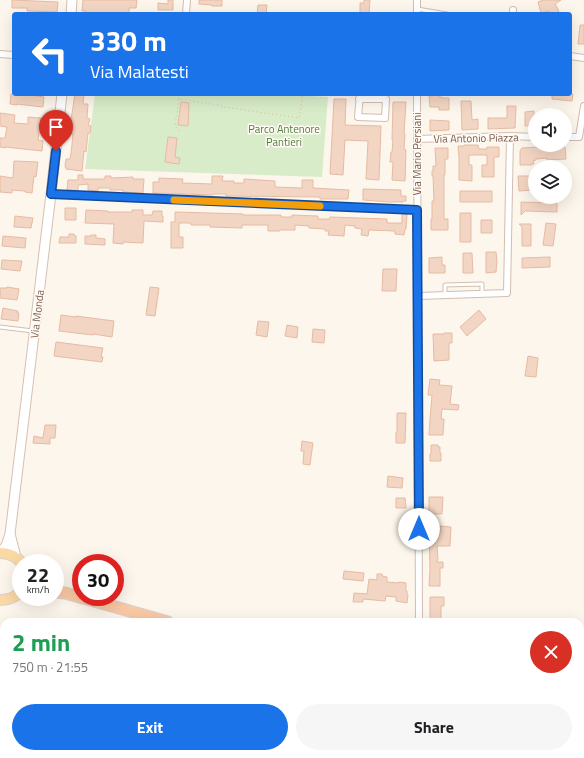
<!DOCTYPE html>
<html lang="en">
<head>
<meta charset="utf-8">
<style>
  :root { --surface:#fff; --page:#f6f6f6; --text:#202124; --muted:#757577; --accent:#1a73e8 }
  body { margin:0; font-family:"Titillium Web",sans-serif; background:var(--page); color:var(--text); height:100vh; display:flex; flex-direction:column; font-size:15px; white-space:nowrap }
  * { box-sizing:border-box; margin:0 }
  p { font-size:13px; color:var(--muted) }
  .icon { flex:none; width:22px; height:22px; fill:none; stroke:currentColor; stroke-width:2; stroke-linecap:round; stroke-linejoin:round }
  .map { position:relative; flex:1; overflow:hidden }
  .details { position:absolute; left:0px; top:618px; width:584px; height:140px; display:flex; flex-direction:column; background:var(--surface); border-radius:12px 12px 0 0; box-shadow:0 4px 16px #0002 }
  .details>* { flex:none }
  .guide { position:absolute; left:12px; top:12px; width:560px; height:84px; border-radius:4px; box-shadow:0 4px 16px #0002; background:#1a73e8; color:#fff; overflow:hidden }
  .fabs { position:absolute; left:528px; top:108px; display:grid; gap:8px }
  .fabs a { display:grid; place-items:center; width:44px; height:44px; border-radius:50%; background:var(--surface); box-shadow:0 4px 16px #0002; font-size:20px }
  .speed { position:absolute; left:12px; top:554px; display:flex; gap:8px; font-size:20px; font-weight:700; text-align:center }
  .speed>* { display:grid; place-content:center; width:52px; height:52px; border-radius:50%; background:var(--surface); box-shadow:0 4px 16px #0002; line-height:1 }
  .speed small { font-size:10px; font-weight:400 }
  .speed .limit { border:6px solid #d22; background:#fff; color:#111 }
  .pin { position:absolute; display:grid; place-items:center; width:34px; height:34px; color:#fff; margin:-41px -17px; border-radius:50% 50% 50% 0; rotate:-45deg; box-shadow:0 0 4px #0007 }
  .pin .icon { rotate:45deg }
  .me { position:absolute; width:44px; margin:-22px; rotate:0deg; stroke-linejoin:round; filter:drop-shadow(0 0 3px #0008) }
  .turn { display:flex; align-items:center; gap:14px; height:84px; padding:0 12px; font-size:18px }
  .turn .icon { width:52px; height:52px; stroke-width:2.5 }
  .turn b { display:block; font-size:28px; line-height:34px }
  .round { display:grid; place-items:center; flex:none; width:42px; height:42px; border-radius:21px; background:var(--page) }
  .overview { display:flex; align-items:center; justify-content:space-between; height:68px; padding:0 12px }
  h1 { font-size:24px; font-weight:700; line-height:30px; color:#1e9e55 }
  .primary-button { display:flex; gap:8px; margin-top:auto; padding:8px 12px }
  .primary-button a { flex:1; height:46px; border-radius:24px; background:var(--accent); color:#fff; font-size:16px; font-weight:700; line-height:46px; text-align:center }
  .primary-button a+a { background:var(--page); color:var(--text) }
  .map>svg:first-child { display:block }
  .green { fill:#d8ecc9 }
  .building { fill:#f3d5c3; stroke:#e6bba3 }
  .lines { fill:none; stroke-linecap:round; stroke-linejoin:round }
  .service-casing { stroke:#d1beb0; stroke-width:5 }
  .minor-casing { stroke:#d1beb0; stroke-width:8 }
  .secondary-casing { stroke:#d6c0b0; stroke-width:11 }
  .primary-casing { stroke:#dad1cd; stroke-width:12 }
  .trunk-casing { stroke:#dad1cd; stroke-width:13 }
  .path { stroke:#d9b8a5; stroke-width:1; stroke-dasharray:1 3; stroke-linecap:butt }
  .service { stroke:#fff; stroke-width:3 }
  .minor { stroke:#fff; stroke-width:6 }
  .secondary { stroke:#fff; stroke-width:9 }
  .primary { stroke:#fbd9a5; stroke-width:10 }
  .trunk { stroke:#f9c8a4; stroke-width:11 }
  .route-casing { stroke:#114b97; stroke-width:10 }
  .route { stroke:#1a73e8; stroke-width:7 }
  .slow { stroke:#f59e0b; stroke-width:7 }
  .labels { text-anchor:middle; stroke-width:3; stroke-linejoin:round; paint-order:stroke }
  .park-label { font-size:11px; fill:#537a41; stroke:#fffaf3 }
  .street-label { font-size:11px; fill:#7a5c4d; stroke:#fffaf3 }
</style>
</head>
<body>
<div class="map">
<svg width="584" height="758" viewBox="0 0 584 758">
  <rect width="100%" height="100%" fill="#fdf6ec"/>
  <path class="green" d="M 95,94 L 311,94 L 311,96 L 328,97 L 322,177 L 85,169 Z"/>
  <path class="building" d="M 12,0 L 58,2 L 57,12 L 27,11 L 27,8 L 12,8 Z
    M 83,0 L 137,0 L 136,8 L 129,8 L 129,14 L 86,14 L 86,11 L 82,11 Z
    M 168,0 L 173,0 L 173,10 L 158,10 L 158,3 L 168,4 Z
    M 199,0 L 222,0 L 222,6 L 212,6 L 212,5 L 199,4 Z
    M 364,0 L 370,0 L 369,14 L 360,14 L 360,3 L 364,3 Z
    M 543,0 L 561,0 L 555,4 L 559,11 L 555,14 L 551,14 L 549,11 L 541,13 L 538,2 Z
    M 258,5 L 267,5 L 266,14 L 257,14 Z
    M 580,25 L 584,25 L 584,44 L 578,44 Z
    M 11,94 L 24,94 L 44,97 L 43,107 L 17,104 L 17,105 L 10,104 Z
    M 75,94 L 84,94 L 83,104 L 88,104 L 87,118 L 90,119 L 88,125 L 91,126 L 90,133 L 88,133 L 86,152 L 84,151 L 82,171 L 66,169 L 66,167 L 65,167 L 66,159 L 70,159 L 71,154 L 73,134 L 69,133 Z
    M 552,94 L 573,94 L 572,101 L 552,99 Z
    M 439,95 L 439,97 L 442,97 L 442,98 L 449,98 L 449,110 L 439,110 L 439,107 L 430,107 L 429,96 Z
    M 334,99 L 346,99 L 345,125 L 381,126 L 379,180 L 366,179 L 368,141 L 345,140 L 343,175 L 330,174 Z
    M 461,101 L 471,101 L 472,120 L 478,119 L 478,129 L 462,130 Z
    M 181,102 L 189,103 L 188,126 L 178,125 Z
    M 393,102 L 406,102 L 404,134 L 405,134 L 404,149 L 406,150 L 405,181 L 392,180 L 393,162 L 390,162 L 391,152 L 392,152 L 393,140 L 392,140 Z
    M 507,106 L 516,106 L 515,128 L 488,129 L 488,118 L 507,118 Z
    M 534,111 L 534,126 L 525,126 L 525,112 Z
    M 0,113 L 15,115 L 14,123 L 28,124 L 28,117 L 41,118 L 38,140 L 43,141 L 42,151 L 5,147 L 5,148 L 0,147 L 0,138 L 5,138 L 7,127 L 0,126 Z
    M 430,120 L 449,121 L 449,130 L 430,131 Z
    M 168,137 L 177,138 L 175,157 L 180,158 L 179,164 L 165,162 Z
    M 464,145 L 478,145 L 479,149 L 487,149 L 487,147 L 499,147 L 499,157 L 494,157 L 494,177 L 482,177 L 482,165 L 487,165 L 487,155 L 469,155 L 469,165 L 472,165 L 472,181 L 459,180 L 459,156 L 458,146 L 464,146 Z
    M 547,146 L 565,147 L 566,159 L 547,160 L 547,158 L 536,159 L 536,160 L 533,161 L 534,164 L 532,164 L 532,165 L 520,165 L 520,151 L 522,148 L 537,147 L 537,148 L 547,148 Z
    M 435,148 L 448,148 L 448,159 L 445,159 L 445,175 L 444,175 L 444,219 L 448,219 L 448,230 L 431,230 L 431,219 L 432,219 L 432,201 L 434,201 L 433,176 L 432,176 L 432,171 L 433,171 L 433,166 L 436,166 Z
    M 14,161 L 38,162 L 36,177 L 34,176 L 32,193 L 25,192 L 25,191 L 12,190 L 12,193 L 0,192 L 0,176 L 13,178 Z
    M 78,175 L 83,175 L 83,179 L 105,179 L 105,176 L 111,176 L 111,178 L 133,177 L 133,179 L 144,179 L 143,193 L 123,192 L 123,190 L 110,190 L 110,188 L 98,188 L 98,191 L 88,190 L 88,184 L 78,185 L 78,191 L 67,190 L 68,180 L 78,180 Z
    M 212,176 L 223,176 L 222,181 L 234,181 L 234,183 L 244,183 L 244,179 L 275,181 L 275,187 L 302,188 L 302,180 L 313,180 L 313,188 L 349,190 L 348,199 L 320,199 L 320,197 L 226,196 L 226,194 L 213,194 L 213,195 L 153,193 L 153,182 L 159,182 L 159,178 L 183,179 L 182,183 L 212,184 Z
    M 518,176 L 535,176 L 535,186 L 533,186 L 534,190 L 519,191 Z
    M 363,189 L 401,190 L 401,196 L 406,196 L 406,201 L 403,201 L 403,202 L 390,202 L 363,200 Z
    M 460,191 L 492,191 L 492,202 L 460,202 Z
    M 521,202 L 557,203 L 557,212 L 525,211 L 521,215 Z
    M 65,208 L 76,208 L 76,220 L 65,220 Z
    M 86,210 L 108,211 L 108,212 L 132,212 L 132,210 L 143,210 L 143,215 L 152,215 L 153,211 L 162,211 L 162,216 L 163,216 L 163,222 L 144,221 L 143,243 L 123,242 L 123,244 L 113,243 L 114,224 L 85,223 Z
    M 175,212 L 243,214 L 243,215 L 281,215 L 281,217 L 292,217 L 292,215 L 318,216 L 318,219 L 330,219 L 330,217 L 387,219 L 387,223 L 402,223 L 402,214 L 407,214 L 406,229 L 405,229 L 404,235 L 395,234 L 395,231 L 369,230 L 368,236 L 361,235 L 362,229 L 355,228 L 355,226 L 345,225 L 344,236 L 328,235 L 329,231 L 325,231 L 325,229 L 309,228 L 309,226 L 295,225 L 295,230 L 280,230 L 280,231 L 268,231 L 268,225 L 242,225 L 242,228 L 210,227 L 210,225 L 191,225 L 191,223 L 179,223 L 179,237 L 183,237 L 183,248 L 171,248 L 171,222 L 175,222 Z
    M 460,213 L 471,213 L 471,242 L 460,242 Z
    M 15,216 L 33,218 L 31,228 L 14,227 Z
    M 481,220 L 492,220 L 492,233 L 481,233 Z
    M 546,223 L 556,224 L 553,246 L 543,245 Z
    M 519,224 L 531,224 L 531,246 L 522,246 L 522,227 Z
    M 69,234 L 74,234 L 74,235 L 76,236 L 76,243 L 59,243 L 60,237 L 69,237 Z
    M 91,235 L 96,235 L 96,238 L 105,239 L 105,245 L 85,244 L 85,236 L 91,236 Z
    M 3,236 L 26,238 L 25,248 L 2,246 Z
    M 486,252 L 496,252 L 497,261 L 496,272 L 486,273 Z
    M 463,253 L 472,253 L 473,273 L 463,273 Z
    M 442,257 L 442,265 L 445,265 L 445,273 L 429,273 L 429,258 Z
    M 550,257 L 550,267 L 522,268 L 522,258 Z
    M 2,260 L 22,261 L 20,271 L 1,269 Z
    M 383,269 L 397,269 L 396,291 L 382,291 Z
    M 7,287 L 19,289 L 17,300 L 0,298 L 0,288 L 7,288 Z
    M 150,287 L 159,288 L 155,316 L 146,315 Z
    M 3,308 L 18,311 L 17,313 L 19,313 L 18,321 L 1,319 Z
    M 479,310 L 486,319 L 467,336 L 460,327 Z
    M 61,315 L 76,317 L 76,316 L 114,321 L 112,337 L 93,334 L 93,335 L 59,331 Z
    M 258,321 L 269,322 L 267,337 L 256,335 Z
    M 287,325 L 298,327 L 297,338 L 285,336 Z
    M 313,329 L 325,330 L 324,343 L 312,342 Z
    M 444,333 L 452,333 L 452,343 L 449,343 L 449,360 L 434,361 L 433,334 L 444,334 Z
    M 56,342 L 103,348 L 101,357 L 103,357 L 102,362 L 54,356 Z
    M 528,356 L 538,358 L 536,377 L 525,376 Z
    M 430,379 L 440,380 L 439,385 L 452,386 L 450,404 L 459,405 L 458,410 L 442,409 L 441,419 L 444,419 L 443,435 L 429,435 L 430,419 L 432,395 L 428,395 Z
    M 397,413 L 406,413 L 405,443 L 396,443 L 396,432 L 397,432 Z
    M 45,425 L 56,425 L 55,438 L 50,438 L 50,444 L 33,443 L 34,436 L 43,438 Z
    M 302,441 L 313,443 L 310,465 L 303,464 L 304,451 L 301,451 Z
    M 431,445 L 438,445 L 438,447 L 440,447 L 440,453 L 441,453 L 441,461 L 430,461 L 430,454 L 431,454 Z
    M 388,476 L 403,478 L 402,488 L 387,487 Z
    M 429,497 L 443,497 L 442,514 L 429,514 Z
    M 396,498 L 405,498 L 406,508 L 396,508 Z
    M 440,526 L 451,527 L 450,546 L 437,546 L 438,560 L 436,562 L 443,562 L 443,568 L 440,568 L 440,586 L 429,586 L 430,569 L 429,532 L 440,532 Z
    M 344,571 L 364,573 L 363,581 L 343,579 Z
    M 377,574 L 382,574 L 382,576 L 387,577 L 387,582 L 399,583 L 399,582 L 406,583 L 406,591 L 407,591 L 407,595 L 408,595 L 407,603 L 396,601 L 396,597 L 386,596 L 385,601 L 363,599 L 363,602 L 353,602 L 354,593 L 367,594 L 369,579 L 377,580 Z
    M 430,597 L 444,597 L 444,606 L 441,606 L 441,622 L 430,622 Z"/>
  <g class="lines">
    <defs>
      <path id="service" d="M 417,9 L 447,14
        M 445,295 L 445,285 L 482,284 L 482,294
        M 0,327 L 33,331"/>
      <path id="minor" d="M 417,0 L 417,14
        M 186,14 L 187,0
        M 513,14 L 513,10
        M 0,54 L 14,55
        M 570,56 L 584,58
        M 417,94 L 419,622
        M 359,99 L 386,99 L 385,118 L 358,117 L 360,94
        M 565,137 L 579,137 L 584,106
        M 417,139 L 510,136 L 535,137
        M 51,194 L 417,210
        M 418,296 L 507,293 L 510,136
        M 580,681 L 584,682
        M 419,754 L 419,758"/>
      <path id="secondary" d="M 71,14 L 72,0
        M 10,534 L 16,557
        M 0,552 L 6,546 L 10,534 L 51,194 L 62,94"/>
      <path id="primary" d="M 0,553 C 9,553 16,556 22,563
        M 0,600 C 9,600 15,598 21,591"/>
      <path id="trunk" d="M 55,592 L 65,593 L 119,608 L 168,622
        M 457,754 L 472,758"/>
    </defs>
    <use href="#service" class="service-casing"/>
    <use href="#minor" class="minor-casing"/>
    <use href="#secondary" class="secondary-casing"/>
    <use href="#primary" class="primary-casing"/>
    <use href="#trunk" class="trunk-casing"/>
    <path class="path" d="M 179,99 L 179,94
      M 179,131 L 175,125 L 179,99 L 218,105 L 224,107 L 299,118 L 303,94"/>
    <use href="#service" class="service"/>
    <use href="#minor" class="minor"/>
    <use href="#secondary" class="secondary"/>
    <use href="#primary" class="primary"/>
    <use href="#trunk" class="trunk"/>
  </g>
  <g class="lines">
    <defs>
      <path id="route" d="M 56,151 L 51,194 L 417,210 L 419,529"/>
    </defs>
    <use href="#route" class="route-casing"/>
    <use href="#route" class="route"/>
    <path class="slow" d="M 174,200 L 320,206"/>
  </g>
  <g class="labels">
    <g class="park-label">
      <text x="284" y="133">Parco Antenore<tspan x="284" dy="13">Pantieri</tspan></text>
    </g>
    <g class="street-label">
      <text transform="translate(476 138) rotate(-1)" y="4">Via Antonio Piazza</text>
      <text transform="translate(417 154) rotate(-90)" y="4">Via Mario Persiani</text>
      <text transform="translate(37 314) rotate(-83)" y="4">Via Monda</text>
    </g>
  </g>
</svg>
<div class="fabs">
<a><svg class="icon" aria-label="sound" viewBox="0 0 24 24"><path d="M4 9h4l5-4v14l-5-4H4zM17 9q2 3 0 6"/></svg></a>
<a><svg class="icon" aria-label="layers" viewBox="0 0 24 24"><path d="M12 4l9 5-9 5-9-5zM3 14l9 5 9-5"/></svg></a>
</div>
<div class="speed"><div>22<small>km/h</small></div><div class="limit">30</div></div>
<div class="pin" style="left:56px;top:151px;background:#d93025"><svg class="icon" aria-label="arrive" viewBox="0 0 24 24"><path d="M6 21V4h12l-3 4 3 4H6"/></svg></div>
<svg class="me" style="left:419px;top:529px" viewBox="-20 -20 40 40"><circle r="19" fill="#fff"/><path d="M0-13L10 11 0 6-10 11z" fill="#1a73e8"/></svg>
<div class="guide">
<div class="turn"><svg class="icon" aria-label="left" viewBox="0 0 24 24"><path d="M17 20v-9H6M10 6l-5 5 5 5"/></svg><div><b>330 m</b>Via Malatesti</div></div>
</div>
<section class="details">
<div class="overview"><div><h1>2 min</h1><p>750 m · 21:55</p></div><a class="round" style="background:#d93025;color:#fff"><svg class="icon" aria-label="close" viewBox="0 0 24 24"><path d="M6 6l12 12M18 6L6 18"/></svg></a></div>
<div class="primary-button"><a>Exit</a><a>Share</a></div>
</section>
</div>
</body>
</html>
